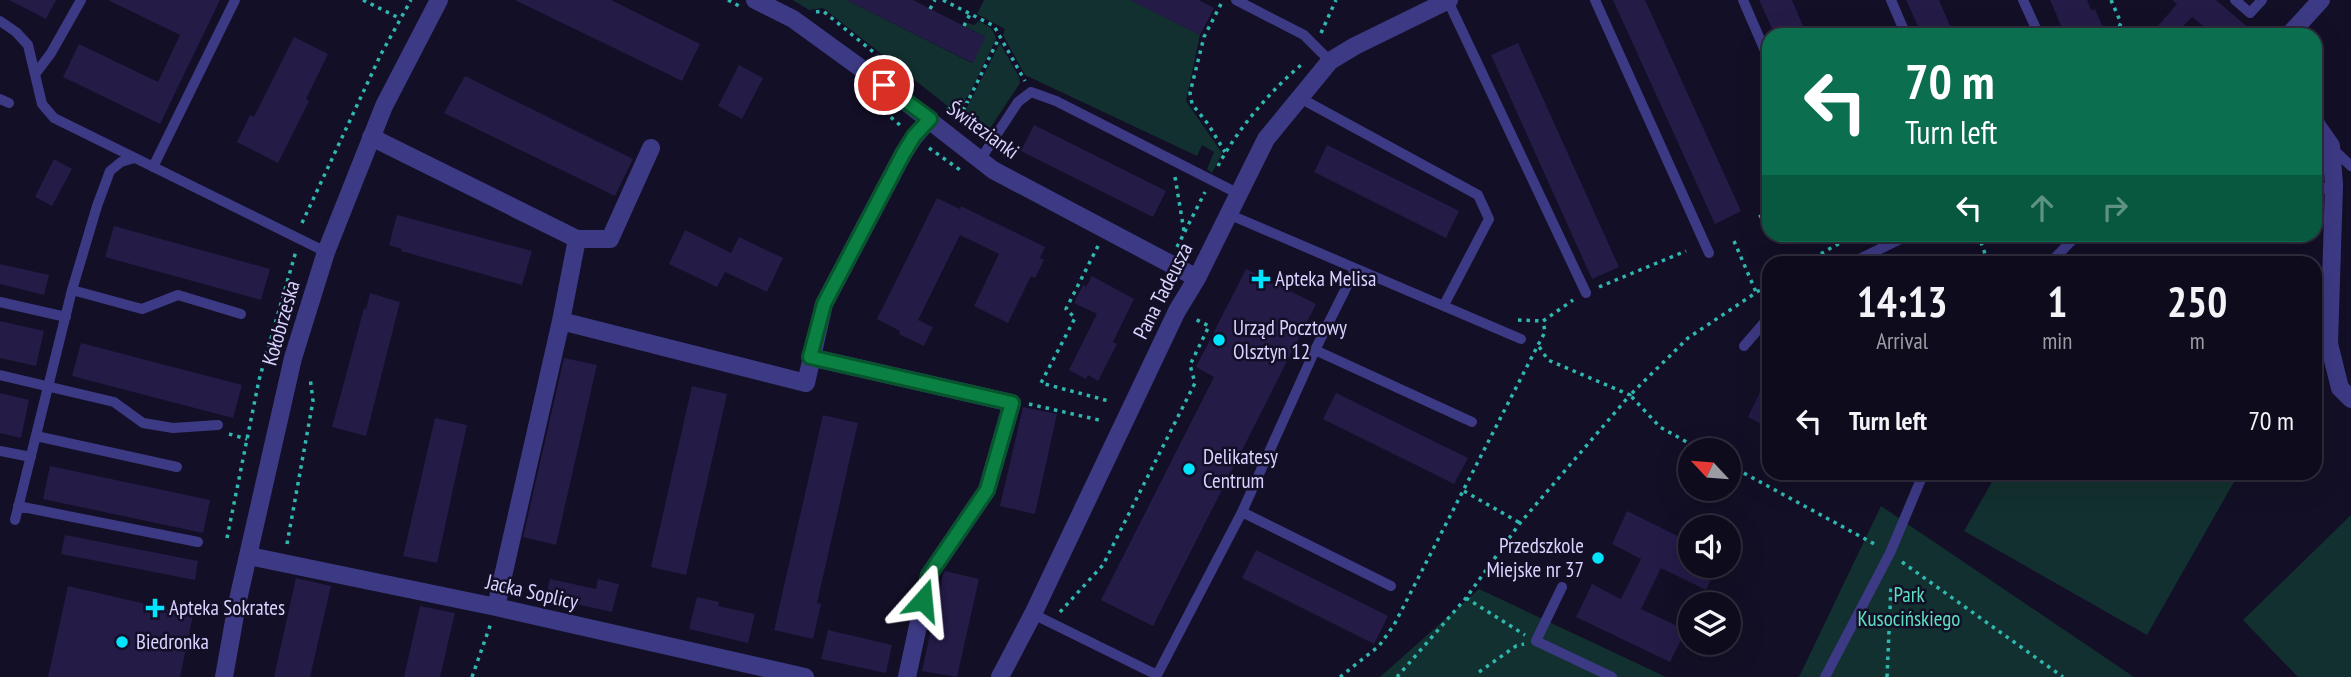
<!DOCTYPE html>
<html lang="en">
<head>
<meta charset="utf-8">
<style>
  :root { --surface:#0e0b1c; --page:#171425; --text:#f1f3f6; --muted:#9b9ba3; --line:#2e2b3b }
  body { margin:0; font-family:"PT Sans Narrow",sans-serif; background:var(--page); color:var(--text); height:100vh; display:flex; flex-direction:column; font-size:26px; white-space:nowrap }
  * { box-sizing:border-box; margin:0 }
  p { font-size:23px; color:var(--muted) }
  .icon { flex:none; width:38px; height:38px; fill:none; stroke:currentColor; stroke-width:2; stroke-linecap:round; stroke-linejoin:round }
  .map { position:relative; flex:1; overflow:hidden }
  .side { position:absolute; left:1762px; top:256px; width:560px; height:224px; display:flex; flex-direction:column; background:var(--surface); border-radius:21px; box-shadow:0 7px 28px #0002,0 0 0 2px var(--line) }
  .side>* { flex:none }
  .top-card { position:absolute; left:1762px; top:28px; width:560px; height:214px; border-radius:21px; box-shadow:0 7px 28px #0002,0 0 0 2px var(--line); background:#0b6e4f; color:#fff; overflow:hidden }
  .needle { width:46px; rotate:296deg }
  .controls { position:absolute; left:1678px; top:438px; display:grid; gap:14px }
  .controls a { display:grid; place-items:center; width:63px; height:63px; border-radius:50%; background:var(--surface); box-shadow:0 7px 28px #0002,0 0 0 2px var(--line); font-size:35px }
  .pin { position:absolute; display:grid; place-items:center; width:60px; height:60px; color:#fff; margin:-30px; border:4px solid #fff; border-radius:50%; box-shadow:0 2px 7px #0007 }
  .me { position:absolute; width:77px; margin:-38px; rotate:18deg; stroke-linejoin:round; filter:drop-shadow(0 0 5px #0008) }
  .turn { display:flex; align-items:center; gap:24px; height:147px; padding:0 28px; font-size:32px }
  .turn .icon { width:91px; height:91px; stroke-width:2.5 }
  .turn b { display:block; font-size:49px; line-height:60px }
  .lanes { display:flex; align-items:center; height:66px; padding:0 28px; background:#0003; justify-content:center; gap:35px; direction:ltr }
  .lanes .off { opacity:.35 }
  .eta { display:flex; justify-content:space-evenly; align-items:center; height:119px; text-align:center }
  .eta b { font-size:42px; font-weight:700; line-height:49px }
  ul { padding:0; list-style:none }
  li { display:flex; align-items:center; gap:21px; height:91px; padding:0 28px }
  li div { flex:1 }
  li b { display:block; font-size:26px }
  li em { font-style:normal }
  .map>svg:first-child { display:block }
  .green { fill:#12302f }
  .building { fill:#241b47 }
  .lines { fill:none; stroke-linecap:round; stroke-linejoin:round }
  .path { stroke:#2fb8b0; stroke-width:3.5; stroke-dasharray:3.5 5; stroke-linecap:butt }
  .service { stroke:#3d3a85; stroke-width:10 }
  .minor { stroke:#3d3a85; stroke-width:18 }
  .route-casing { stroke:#07532c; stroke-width:18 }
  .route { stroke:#0b8043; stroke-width:12 }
  .poi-dot { fill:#00e5ff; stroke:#130f26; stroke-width:2.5 }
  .labels { text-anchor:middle; stroke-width:5; stroke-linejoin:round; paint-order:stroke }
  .street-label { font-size:21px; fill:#d9d4ff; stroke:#130f26 }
  .poi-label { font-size:21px; fill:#d9d4ff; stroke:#130f26; text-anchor:start }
  .park-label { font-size:21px; fill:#5fe0c0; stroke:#130f26 }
</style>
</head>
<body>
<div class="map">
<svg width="2351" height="677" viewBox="0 0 2351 677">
  <rect width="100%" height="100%" fill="#130f26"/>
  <path class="green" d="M 793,0 L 847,0 L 972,63 L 985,37 L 966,27 L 968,23 L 974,25 L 979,21 C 988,26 994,28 996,39 L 968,97 L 949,107 L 823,8 L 809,10 Z
    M 984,0 L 1131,0 L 1200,35 L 1186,101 L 1222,153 L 1212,173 L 1207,169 L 1214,152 L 1202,145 L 1197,156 L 1025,75 L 1003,35 L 1005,29 L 977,14 Z
    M 1000,43 L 1019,77 L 1020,83 L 987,133 L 962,117 Z
    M 1997,473 L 1997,472 L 2239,473 L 2147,635 L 1964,531 Z
    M 1881,506 L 2134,677 L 1799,677 Z
    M 2351,515 L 2351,677 L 2298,677 L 2243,620 Z
    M 1479,589 L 1666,677 L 1380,677 Z"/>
  <path class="building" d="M 9,0 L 56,0 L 46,19 Z
    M 108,0 L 220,0 L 160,124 L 63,77 L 79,44 L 158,82 L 180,35 Z
    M 515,0 L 611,0 L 700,44 L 682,81 Z
    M 847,0 L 913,0 L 985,37 L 973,63 Z
    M 1130,0 L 1199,0 L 1214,8 L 1200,35 Z
    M 1613,0 L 1645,0 L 1741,211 L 1715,224 Z
    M 1759,0 L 1792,0 L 1807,35 L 1775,35 Z
    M 1906,0 L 1939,0 L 1954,35 L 1922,35 Z
    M 2050,0 L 2087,0 L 2091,10 L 2095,9 L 2106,35 L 2065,35 Z
    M 2172,0 L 2216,0 L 2257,35 L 2214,35 L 2192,17 L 2175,35 L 2150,35 L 2177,4 Z
    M 294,37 L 328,54 L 306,99 L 309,101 L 278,163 L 237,142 L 250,115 L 254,117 Z
    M 1518,43 L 1619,267 L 1592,279 L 1491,55 Z
    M 739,65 L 763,78 L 742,119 L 718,106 Z
    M 465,76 L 633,159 L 615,196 L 444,113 Z
    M 1034,125 L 1166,191 L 1153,217 L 1021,151 Z
    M 1327,145 L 1459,211 L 1446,238 L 1314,172 Z
    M 54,159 L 72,169 L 52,206 L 35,197 Z
    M 937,198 L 960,209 L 961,206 L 1045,247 L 1040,258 L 1044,260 L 1035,278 L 1031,276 L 1008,323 L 974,306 L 999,254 L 960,235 L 918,320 L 933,327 L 924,346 L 899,334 L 900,331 L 877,319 Z
    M 397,215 L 532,251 L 522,285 L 401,251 L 402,249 L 389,245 Z
    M 114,226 L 270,269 L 261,300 L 105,257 Z
    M 685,230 L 731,253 L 739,237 L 783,258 L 767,292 L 725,272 L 717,287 L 669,264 Z
    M 0,264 L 49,275 L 44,295 L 0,284 Z
    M 1246,269 L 1316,304 L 1153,626 L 1101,600 L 1214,377 L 1196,367 Z
    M 1092,276 L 1134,299 L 1113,342 L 1117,344 L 1098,381 L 1088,375 L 1086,379 L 1069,370 L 1097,314 L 1074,303 L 1083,285 L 1086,287 Z
    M 370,293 L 400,302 L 366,436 L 332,427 L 364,308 L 366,309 Z
    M 0,321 L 44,331 L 36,366 L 0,358 Z
    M 81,343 L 242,385 L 233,418 L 72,376 Z
    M 564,358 L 597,365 L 556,545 L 523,537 Z
    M 1769,373 L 1769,428 L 1748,417 Z
    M 692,386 L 727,394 L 686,575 L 651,567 Z
    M 0,393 L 29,400 L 21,438 L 0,433 Z
    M 1336,393 L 1468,458 L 1454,484 L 1323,419 Z
    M 1023,407 L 1057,414 L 1035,514 L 1000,506 Z
    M 823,415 L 858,423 L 817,603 L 821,604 L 813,639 L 774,630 Z
    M 435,418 L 467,425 L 437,563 L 403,556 Z
    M 50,466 L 210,500 L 203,533 L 43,499 Z
    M 1627,511 L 1690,542 L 1690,565 L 1718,565 L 1706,590 L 1661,568 L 1641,609 L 1686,630 L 1670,662 L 1576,617 L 1592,584 L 1621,599 L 1641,559 L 1612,544 Z
    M 65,535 L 198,561 L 195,580 L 61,554 Z
    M 1256,550 L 1388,616 L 1374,644 L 1242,578 Z
    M 945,571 L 979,579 L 957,677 L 922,671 L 943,575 Z
    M 296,578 L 331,586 L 310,677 L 274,677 Z
    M 550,579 L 596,589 L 598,579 L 619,584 L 612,612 L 546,597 Z
    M 68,586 L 193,615 L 180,677 L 48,677 Z
    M 697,597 L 719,602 L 718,606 L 755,614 L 748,643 L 689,629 Z
    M 420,606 L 455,613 L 440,677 L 404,677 Z
    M 828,630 L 892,645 L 886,673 L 821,659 Z"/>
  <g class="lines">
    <path class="path" d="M 363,0 L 401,19
      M 728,0 L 739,6
      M 943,0 L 994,26 L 1025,81
      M 2111,0 L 2121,23 L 2115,35
      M 1221,4 L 1204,37 L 1190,93 L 1192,104 L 1208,124 L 1225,152
      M 930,9 L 935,0
      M 816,12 L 823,11 L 877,55
      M 964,26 L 970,14
      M 1321,33 L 1336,0
      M 878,106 L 901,126
      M 947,110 L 969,99 L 999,38
      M 959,118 L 968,101
      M 964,121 L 981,132
      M 929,148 L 963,172
      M 1218,166 C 1236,131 1271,90 1301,65
      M 1175,177 L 1184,231
      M 1759,217 L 1769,212
      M 302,223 L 381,54 L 411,0
      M 1978,234 L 1988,262
      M 1734,241 L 1756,292
      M 1098,246 L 1066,309 L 1075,318 L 1041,383 L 1109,401
      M 1177,247 L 1205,192
      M 1806,262 L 1856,234
      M 1599,287 L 1686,251
      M 1518,320 L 1543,321
      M 1029,404 L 1099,420
      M 229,434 L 247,439
      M 1701,450 L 1660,427 L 1630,395 L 1688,338 L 1769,284
      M 1729,465 L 1878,546
      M 1464,491 L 1520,523
      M 227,538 L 259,380 L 296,251
      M 287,544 L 313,401 L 310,377
      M 1902,562 L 2063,677
      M 1466,598 L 1525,635
      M 1060,612 L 1103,565 L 1195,383 L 1190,365 L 1209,326 L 1193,318
      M 1479,672 L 1516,646 L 1524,644
      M 472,677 L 491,623
      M 1340,677 L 1379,646 L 1394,625 L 1538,345 L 1545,332 L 1543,321 L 1573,300
      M 1397,677 L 1466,598 L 1520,523 L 1630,395 L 1548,360 L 1538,345
      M 1887,677 L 1891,586"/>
    <path class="service" d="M 1236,0 L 1304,35 L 1330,61
      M 1595,0 L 1709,253
      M 1743,0 L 1769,60
      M 1891,0 L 1906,35
      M 2023,0 L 2039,35
      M 2235,0 L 2250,13 L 2262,0
      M 1448,1 L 1586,293
      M 0,21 L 16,32 L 28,45 L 42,104 L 54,118 L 326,252
      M 36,73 L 51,53 L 81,0
      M 1300,98 L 1478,195 L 1489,219 L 1444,305
      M 0,99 L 9,103
      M 2331,147 L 2351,166
      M 980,160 L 1018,102 L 1031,92 L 1056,101 L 1237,193
      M 153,167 L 235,0
      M 2315,192 L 2334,185
      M 1228,214 L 1521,339
      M 1853,262 L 1911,234
      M 2051,262 L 2078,234
      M 72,290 L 142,309 L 178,295 L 241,314
      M 0,302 L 66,317
      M 1744,346 L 1769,317
      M 1315,350 L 1472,422
      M 0,375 L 114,402 L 143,423 L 173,428 L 218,425
      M 36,436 L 177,467
      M 0,451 L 31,457
      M 18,506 L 198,542
      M 1242,512 L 1391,586
      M 15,520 L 72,290 L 97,206 L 110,171 L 121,162 L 134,158
      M 1562,587 L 1536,641 L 1612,677
      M 1033,614 L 1157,675 L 1242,512 L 1315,350 L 1355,270
      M 1825,677 L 1890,553 L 1924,472"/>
    <path class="minor" d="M 755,0 L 793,19 L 884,85 L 993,170 L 1197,278
      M 2289,35 L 2321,0
      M 2315,123 L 2331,146 L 2334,185 L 2329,344 L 2340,388 L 2351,399
      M 371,137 L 577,239 L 610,239 L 651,148
      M 561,321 L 577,239
      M 810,357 L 1012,403 L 987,490 L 929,575 L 907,677
      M 249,556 L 496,607 L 805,677
      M 496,607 L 561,321 L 806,383 L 824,304 L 903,154 L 914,137 L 930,119
      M 224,677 L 237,604 L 293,358 L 326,252 L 384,106 L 439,0
      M 1000,677 L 1033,614 L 1177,311 L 1197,278 L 1266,139 L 1330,61 L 1355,46 L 1449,0"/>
  </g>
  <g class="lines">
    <defs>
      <path id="route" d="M 884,85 L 930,119 L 914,136 L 903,154 L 824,304 L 810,357 L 1012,403 L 987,490 L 929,575 L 923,600"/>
    </defs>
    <use href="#route" class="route-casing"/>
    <use href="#route" class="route"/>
  </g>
  <g class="poi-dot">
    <path d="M1257.5 268.5h7v7h7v7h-7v7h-7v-7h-7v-7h7z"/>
    <circle cx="1219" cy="340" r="7"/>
    <circle cx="1189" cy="469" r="7"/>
    <circle cx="1598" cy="558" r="7"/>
    <path d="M151.5 597.5h7v7h7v7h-7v7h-7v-7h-7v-7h7z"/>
    <circle cx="122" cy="642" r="7"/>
  </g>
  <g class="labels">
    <g class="street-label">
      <text transform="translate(983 130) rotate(36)" y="7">Świtezianki</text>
      <text transform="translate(1163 291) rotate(-63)" y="7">Pana Tadeusza</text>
      <text transform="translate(281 323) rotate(-74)" y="7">Kołobrzeska</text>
      <text transform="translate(532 592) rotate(13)" y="7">Jacka Soplicy</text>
    </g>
    <g class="poi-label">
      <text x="1275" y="286">Apteka Melisa</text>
      <text x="1233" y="335">Urząd Pocztowy<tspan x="1233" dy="24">Olsztyn 12</tspan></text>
      <text x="1203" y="464">Delikatesy<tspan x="1203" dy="24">Centrum</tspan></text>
      <text x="1584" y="553" text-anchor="end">Przedszkole<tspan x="1584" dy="24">Miejske nr 37</tspan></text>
      <text x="169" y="615">Apteka Sokrates</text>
      <text x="136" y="649">Biedronka</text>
    </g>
    <g class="park-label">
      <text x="1909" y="602">Park<tspan x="1909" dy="24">Kusocińskiego</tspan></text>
    </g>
  </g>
</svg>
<div class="controls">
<a><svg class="needle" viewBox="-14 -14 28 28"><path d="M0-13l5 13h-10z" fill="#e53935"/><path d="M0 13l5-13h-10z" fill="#9b9ba3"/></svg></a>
<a><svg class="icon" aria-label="sound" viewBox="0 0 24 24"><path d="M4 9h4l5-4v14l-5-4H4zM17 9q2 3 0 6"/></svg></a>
<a><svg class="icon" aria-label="layers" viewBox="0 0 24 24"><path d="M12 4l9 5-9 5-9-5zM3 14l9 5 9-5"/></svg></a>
</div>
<div class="pin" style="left:884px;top:85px;background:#d93025"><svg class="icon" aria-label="arrive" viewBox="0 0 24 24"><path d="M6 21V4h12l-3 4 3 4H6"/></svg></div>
<svg class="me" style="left:923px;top:600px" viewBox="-20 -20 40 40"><path d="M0-17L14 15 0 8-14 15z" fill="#0b8043" stroke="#fff" stroke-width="4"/></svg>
<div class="top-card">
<div class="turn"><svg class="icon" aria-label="left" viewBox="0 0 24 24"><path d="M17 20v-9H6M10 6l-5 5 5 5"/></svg><div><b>70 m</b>Turn left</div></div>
<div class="lanes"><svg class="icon" aria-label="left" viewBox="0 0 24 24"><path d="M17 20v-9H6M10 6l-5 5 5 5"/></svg><svg class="icon off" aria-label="ahead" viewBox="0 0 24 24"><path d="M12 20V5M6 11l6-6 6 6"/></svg><svg class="icon off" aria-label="right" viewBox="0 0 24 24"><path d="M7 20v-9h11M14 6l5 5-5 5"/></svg></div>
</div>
<section class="side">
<div class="eta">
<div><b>14:13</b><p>Arrival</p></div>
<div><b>1</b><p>min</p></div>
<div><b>250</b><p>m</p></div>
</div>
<ul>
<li><svg class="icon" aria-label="left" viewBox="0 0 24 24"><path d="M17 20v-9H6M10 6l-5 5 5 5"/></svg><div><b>Turn left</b></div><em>70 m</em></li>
</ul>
</section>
</div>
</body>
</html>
